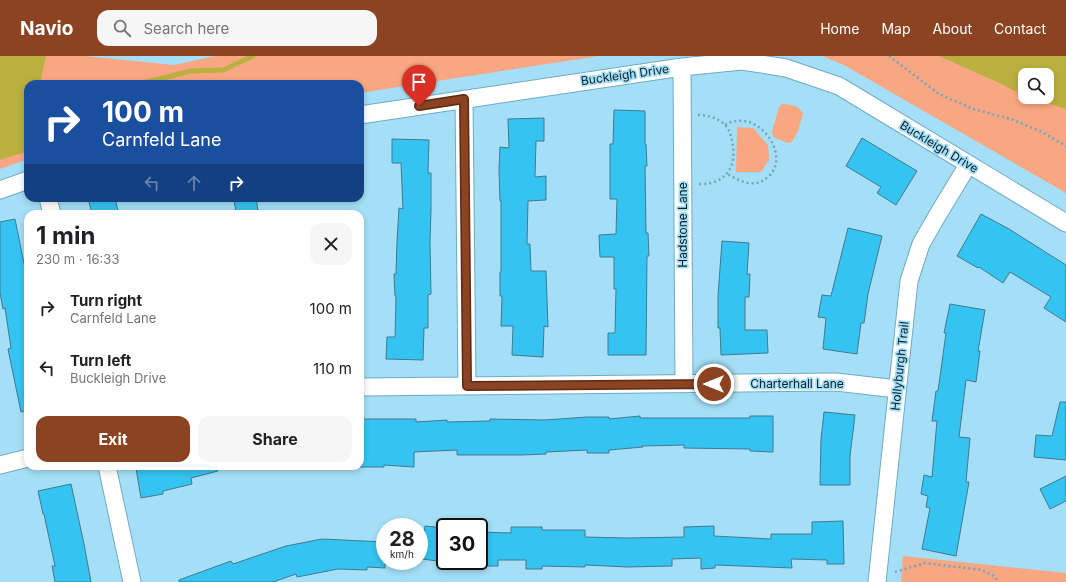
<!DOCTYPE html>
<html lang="en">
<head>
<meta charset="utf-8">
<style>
  :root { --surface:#fff; --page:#f6f6f6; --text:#202124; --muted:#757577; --accent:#8b4322 }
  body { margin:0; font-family:Inter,sans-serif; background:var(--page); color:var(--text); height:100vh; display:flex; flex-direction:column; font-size:15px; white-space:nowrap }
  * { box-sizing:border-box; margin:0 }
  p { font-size:13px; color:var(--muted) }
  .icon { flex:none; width:22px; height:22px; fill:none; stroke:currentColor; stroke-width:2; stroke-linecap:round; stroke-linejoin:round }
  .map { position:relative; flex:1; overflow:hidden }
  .side { position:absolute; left:24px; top:154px; width:340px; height:260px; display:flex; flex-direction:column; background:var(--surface); border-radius:12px; box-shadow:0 2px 6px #0003 }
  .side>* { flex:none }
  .hud { position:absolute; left:24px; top:24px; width:340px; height:122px; border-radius:12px; box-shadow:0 2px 6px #0003; background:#1a4fa0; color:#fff; overflow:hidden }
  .controls { position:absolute; left:1018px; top:12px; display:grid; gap:8px }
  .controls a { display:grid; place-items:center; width:36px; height:36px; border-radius:8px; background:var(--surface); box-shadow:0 2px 6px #0003; font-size:20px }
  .speed { position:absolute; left:376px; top:462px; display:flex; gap:8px; font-size:20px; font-weight:700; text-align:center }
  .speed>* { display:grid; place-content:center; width:52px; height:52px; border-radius:50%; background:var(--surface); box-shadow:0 2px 6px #0003; line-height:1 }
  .speed small { font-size:10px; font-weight:400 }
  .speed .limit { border:2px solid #111; border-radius:6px; background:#fff; color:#111 }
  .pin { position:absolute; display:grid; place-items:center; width:34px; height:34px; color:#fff; margin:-41px -17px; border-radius:50% 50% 50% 0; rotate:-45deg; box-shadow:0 0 4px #0007 }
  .pin .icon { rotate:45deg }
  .me { position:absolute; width:44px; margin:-22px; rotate:270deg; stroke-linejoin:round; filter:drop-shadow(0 0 3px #0008) }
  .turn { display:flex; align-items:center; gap:14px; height:84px; padding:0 12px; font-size:18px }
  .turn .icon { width:52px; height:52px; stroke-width:2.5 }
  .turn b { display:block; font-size:28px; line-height:34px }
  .lanes { display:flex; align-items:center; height:38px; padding:0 12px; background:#0003; justify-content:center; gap:20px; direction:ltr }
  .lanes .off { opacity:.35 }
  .round { display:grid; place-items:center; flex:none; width:42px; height:42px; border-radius:12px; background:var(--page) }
  .summary { display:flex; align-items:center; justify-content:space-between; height:68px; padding:0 12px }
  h1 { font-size:24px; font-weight:700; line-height:30px }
  .button { display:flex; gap:8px; margin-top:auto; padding:8px 12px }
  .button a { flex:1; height:46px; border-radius:12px; background:var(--accent); color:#fff; font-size:16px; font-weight:700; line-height:46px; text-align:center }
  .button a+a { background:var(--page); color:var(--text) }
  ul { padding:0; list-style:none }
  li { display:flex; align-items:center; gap:12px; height:60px; padding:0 12px }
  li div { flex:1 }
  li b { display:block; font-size:15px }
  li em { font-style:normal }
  header { display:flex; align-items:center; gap:24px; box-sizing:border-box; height:56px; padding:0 20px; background:var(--accent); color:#fff }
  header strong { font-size:19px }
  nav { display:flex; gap:22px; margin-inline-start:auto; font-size:14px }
  .search { width:280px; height:36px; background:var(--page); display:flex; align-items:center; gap:10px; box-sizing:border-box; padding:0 14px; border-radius:12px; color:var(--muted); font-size:15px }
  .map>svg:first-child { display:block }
  .green { fill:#f9a782; fill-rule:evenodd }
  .water { fill:#bab03f }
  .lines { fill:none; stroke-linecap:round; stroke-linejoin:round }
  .stream { stroke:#bab03f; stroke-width:5 }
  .building { fill:#35c4f1; stroke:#417a8f }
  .street-casing { stroke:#71aac1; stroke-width:19 }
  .path { stroke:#74a4b8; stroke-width:2.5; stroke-dasharray:2 3; stroke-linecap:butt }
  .street { stroke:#fff; stroke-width:17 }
  .route-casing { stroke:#5a2c16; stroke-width:10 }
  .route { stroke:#8b4322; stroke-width:7 }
  .labels { text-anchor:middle; stroke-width:3.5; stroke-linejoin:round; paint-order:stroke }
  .street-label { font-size:12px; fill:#082029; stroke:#a4dff7 }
</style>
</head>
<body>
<header>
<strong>Navio</strong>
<div class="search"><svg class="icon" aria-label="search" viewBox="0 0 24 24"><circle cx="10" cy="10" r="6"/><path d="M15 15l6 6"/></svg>Search here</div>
<nav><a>Home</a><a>Map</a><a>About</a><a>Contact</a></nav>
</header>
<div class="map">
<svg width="1066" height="526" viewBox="0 0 1066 526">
  <rect width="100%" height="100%" fill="#a4dff7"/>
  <path class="green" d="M 0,0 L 85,0 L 174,9 L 215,0 L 599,0 L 360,37 L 360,28 L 28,28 L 28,103 L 0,113 Z
    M 822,0 L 1066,0 L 1066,137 L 844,9 ZM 1025,19 L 1047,19 L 1047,41 L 1025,41 Z
    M 782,48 C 790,48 800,50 803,58 L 798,75 L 792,86 L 788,87 L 773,81 L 772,76 L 779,51 Z
    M 737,71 L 753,72 L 768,89 L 769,104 L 761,116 L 736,116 Z
    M 903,500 L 1066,517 L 1066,526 L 901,526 Z"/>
  <path class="water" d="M 0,0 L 46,0 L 40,28 L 28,28 L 28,84 L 25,96 L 0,104 Z
    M 939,0 L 1066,0 L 1066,53 L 1029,41 L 1047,41 L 1047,19 L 1025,19 L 1025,38 L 1012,34 L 1006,30 Z"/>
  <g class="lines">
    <path class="stream" d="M 139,28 L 191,15 L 223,14 L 253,0"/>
  </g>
  <path class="building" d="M 614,54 L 645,55 L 645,88 L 646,88 L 647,110 L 645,110 L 646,177 L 648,177 L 649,200 L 647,200 L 646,299 L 608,299 L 608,277 L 615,277 L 616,233 L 614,233 L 614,201 L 600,201 L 599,179 L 616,178 L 617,143 L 610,143 L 610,88 L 613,88 Z
    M 544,62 L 544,85 L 536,85 L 535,121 L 546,120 L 546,144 L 528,145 L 527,188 L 530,188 L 531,215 L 546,215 L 548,271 L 544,270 L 543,301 L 512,299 L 513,270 L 501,270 L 502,240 L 500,240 L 500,216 L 501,216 L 501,145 L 500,145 L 499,114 L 500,91 L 509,92 L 508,63 Z
    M 862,82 L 917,115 L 896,149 L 877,137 L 881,131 L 846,110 Z
    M 392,83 L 429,84 L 428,117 L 431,117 L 431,154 L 430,185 L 431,238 L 428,239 L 428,272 L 424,272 L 423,304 L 386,303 L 387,281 L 395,281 L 396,240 L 395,240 L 394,218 L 396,218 L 397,185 L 399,152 L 403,153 L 401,107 L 392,107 Z
    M 88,142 L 115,142 L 118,155 L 109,158 L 92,158 Z
    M 234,142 L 256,142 L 258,155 L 236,158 Z
    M 981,158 L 1009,173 L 1066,209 L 1066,266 L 1044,252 L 1051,241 L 1010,216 L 1003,227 L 979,211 L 978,212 L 957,200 Z
    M 15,163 L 28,227 L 28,355 L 21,356 L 8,293 L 11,292 L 5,252 L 3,253 L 0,237 L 0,166 Z
    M 848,172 L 882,180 L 868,238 L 864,267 L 861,267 L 857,298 L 823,293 L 826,262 L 818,261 L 822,239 L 831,240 Z
    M 722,185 L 749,187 L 747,218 L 750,218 L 749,241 L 745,241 L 745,274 L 767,274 L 768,297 L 721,299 L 720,272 L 718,272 L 718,240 Z
    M 950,248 L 985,254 L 978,295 L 980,295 L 976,326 L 966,324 L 959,381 L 970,382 L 966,426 L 969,426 L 956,500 L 922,493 L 930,452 L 926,451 L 928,440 L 921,438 L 924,419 L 932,421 L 937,365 L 932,365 L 936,335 L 938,335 L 946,277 L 944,277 Z
    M 1060,346 L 1066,346 L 1066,404 L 1034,401 L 1036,379 L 1052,380 Z
    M 824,356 L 855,359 L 850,400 L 850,429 L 820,429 L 821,383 Z
    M 640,360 L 640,362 L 750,362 L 750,360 L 773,360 L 773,396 L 750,395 L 750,393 L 684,392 L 684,389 L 642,390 L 643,391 L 609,394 L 609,397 L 587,397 L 587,394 L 546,396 L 546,398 L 522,399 L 457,399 L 457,394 L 414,396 L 414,411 L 384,409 L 384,411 L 360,411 L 360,363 L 416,363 L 416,366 L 447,364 L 447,366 L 490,365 L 490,363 L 545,364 L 587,361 L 609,361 L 609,363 Z
    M 148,410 L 217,410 L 218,415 L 191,422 L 192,428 L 163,435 L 163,438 L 141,442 L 136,412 Z
    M 1066,420 L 1066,445 L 1050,453 L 1040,433 Z
    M 71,428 L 84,488 L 91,526 L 55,526 L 52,510 L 55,510 L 44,458 L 43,458 L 38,435 Z
    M 843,465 L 844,508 L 827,508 L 827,504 L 791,503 L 792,512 L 715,509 L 715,512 L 701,513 L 701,502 L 672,503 L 672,510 L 628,511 L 585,509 L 585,511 L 542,510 L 542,513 L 526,513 L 526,504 L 498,504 L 498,510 L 479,510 L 479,476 L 511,477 L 511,471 L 542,471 L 542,474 L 585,474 L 585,481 L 627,482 L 684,481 L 684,471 L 714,470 L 714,480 L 771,483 L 771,478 L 812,478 L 812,466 Z
    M 425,470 L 445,472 L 445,506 L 422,503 Z
    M 322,483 L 385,486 L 385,512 L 367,511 L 367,514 L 338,513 L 297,521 L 296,518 L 273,526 L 179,526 L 179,524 L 231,505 L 233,508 L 286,490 Z"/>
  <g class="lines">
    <defs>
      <path id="street" d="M 682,11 L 684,328
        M 464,43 L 467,330
        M 360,59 L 682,11 L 742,5 L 786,12 L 839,30 L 1066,167
        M 0,134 L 28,124
        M 48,142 L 52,158
        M 360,331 L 836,326 L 897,333
        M 0,409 L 28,402
        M 107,410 L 132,526
        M 877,526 L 909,225 L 921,188 L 937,160 L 968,109"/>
    </defs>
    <use href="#street" class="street-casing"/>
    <path class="path" d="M 889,0 L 939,38 L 973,53 L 1011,63 L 1042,76 L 1066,90
      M 698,59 C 707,59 718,62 724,68 C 729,72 731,79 732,85 C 738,110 726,129 699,128
      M 725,69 C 756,50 792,98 769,120 C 765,123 761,127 756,127 C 746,129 735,122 727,118
      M 895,516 L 925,507 L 982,514 L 994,520 L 999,526"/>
    <use href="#street" class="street"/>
  </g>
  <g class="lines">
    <defs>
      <path id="route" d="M 419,50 L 464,43 L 467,330 L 714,328"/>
    </defs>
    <use href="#route" class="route-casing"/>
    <use href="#route" class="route"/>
  </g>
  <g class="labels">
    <g class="street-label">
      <text transform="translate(625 19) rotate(-8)" y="4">Buckleigh Drive</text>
      <text transform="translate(939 91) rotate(31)" y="4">Buckleigh Drive</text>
      <text transform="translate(683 169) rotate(-90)" y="4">Hadstone Lane</text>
      <text transform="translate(900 310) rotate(-84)" y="4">Hollyburgh Trail</text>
      <text x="797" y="332">Charterhall Lane</text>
    </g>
  </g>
</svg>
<div class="controls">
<a><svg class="icon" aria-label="search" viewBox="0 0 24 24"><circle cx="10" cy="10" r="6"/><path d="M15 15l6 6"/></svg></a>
</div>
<div class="speed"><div>28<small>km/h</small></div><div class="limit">30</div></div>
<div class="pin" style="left:419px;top:50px;background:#d93025"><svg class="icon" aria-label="arrive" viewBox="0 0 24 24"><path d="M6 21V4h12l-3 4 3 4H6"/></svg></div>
<svg class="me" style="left:714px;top:328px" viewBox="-20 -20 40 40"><circle r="17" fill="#8b4322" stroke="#fff" stroke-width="3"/><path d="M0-11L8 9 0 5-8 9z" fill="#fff"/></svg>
<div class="hud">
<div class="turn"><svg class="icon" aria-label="right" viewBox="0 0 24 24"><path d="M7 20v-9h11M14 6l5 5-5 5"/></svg><div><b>100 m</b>Carnfeld Lane</div></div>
<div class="lanes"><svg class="icon off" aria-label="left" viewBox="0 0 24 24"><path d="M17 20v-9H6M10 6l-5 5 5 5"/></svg><svg class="icon off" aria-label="ahead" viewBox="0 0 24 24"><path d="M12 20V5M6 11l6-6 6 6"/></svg><svg class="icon" aria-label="right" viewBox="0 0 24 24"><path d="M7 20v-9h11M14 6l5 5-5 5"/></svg></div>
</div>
<section class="side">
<div class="summary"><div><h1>1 min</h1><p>230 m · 16:33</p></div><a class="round"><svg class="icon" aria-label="close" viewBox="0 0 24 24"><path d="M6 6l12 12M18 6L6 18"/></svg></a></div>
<ul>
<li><svg class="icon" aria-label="right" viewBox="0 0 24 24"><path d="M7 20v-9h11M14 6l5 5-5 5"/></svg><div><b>Turn right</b><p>Carnfeld Lane</p></div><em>100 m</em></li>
<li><svg class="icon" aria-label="left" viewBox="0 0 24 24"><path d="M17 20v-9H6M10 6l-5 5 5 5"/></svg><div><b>Turn left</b><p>Buckleigh Drive</p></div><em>110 m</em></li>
</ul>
<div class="button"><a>Exit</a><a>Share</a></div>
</section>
</div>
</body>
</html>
